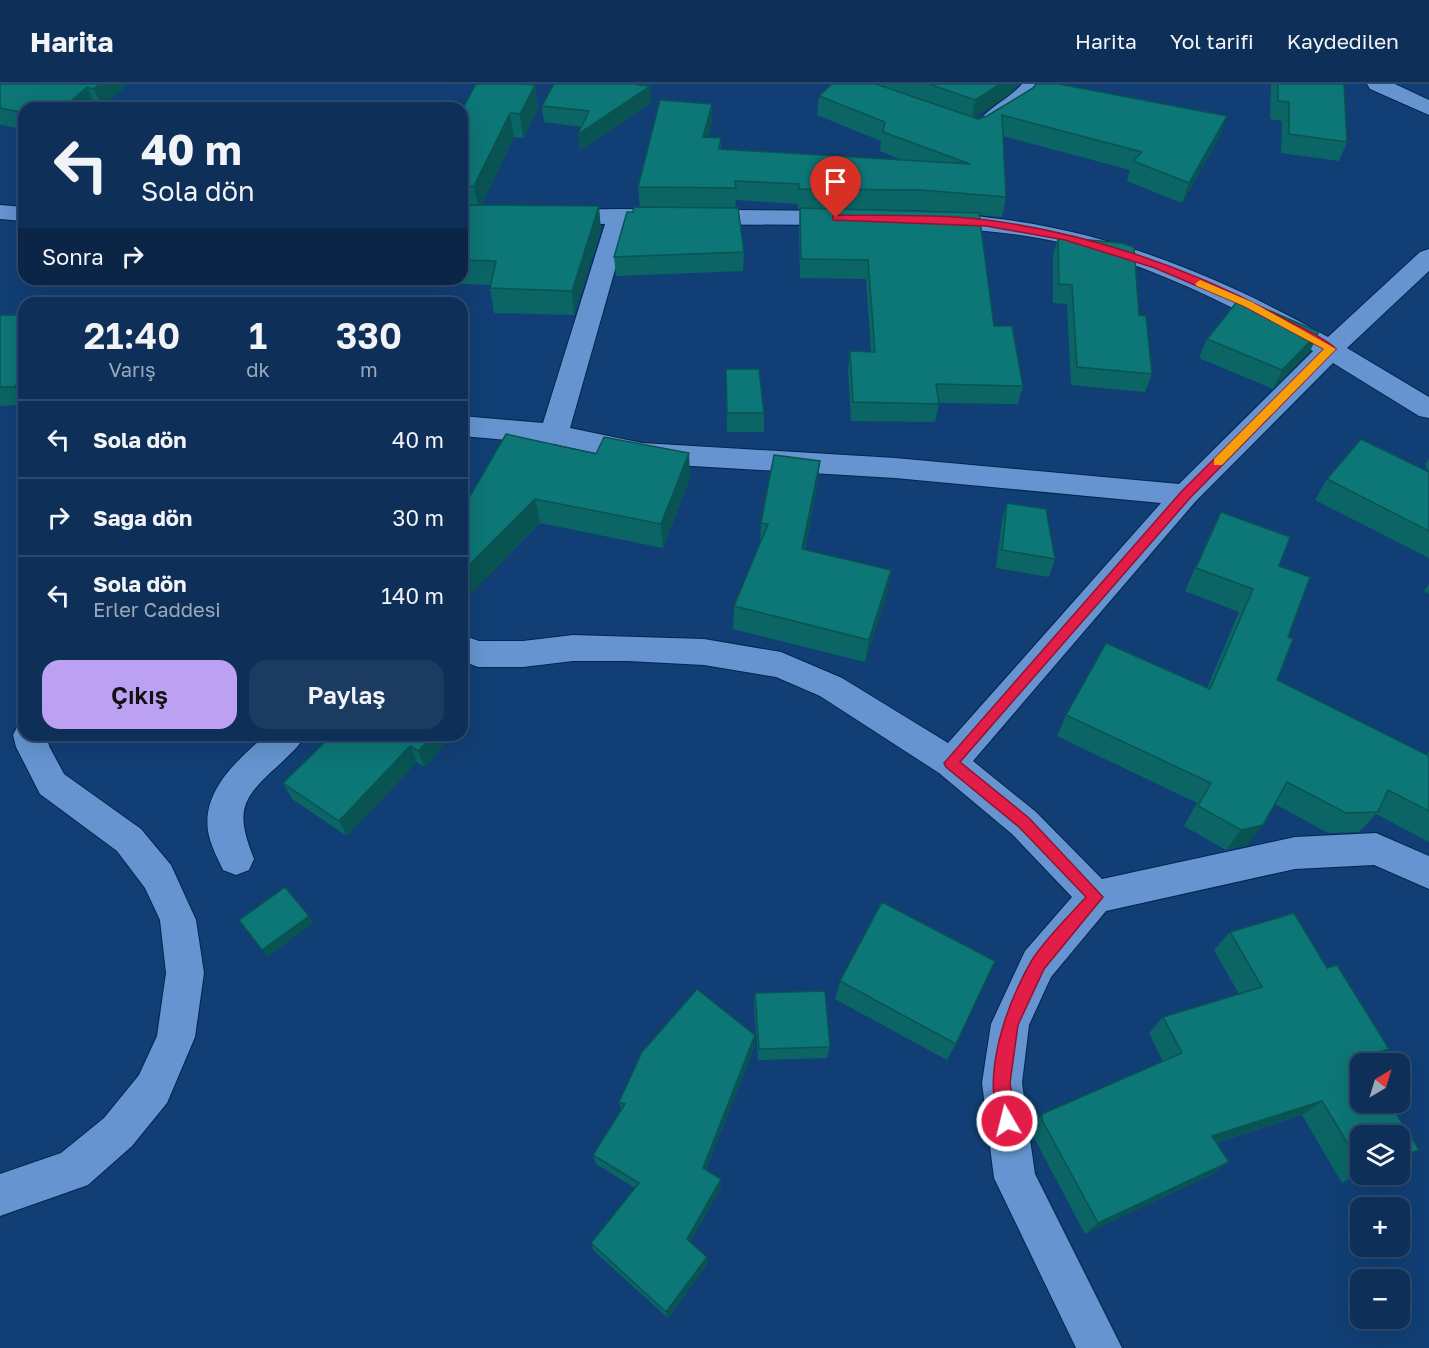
<!DOCTYPE html>
<html lang="tr">
<head>
<meta charset="utf-8">
<style>
  :root { --surface:#0d2f58; --page:#1b3b61; --text:#f1f3f6; --muted:#9aa9ba; --line:#2d4a6e; --accent:#bca0f2 }
  body { margin:0; font-family:"Golos Text",sans-serif; background:var(--page); color:var(--text); height:100vh; display:flex; flex-direction:column; font-size:22px; white-space:nowrap }
  * { box-sizing:border-box; margin:0 }
  p { font-size:20px; color:var(--muted) }
  .icon { flex:none; width:33px; height:33px; fill:none; stroke:currentColor; stroke-width:2; stroke-linecap:round; stroke-linejoin:round }
  .map { position:relative; flex:1; overflow:hidden }
  .drawer { position:absolute; left:18px; top:213px; width:450px; height:444px; display:flex; flex-direction:column; background:var(--surface); border-radius:18px; box-shadow:0 6px 24px #0002,0 0 0 2px var(--line) }
  .drawer>* { flex:none }
  .hud { position:absolute; left:18px; top:18px; width:450px; height:183px; border-radius:18px; box-shadow:0 6px 24px #0002,0 0 0 2px var(--line); background:#0d2f58; color:var(--text); overflow:hidden }
  .needle { width:39px; rotate:38deg }
  .tools { position:absolute; left:1350px; top:969px; display:grid; gap:12px }
  .tools a { display:grid; place-items:center; width:60px; height:60px; border-radius:12px; background:var(--surface); box-shadow:0 6px 24px #0002,0 0 0 2px var(--line); font-size:30px }
  .pin { position:absolute; display:grid; place-items:center; width:51px; height:51px; color:#fff; margin:-62px -26px; border-radius:50% 50% 50% 0; rotate:-45deg; box-shadow:0 0 6px #0007 }
  .pin .icon { rotate:45deg }
  .me { position:absolute; width:66px; margin:-33px; rotate:352deg; stroke-linejoin:round; filter:drop-shadow(0 0 4px #0008) }
  .turn { display:flex; align-items:center; gap:21px; height:126px; padding:0 24px; font-size:27px }
  .turn .icon { width:78px; height:78px; stroke-width:2.5 }
  .turn b { display:block; font-size:42px; line-height:51px }
  .then { display:flex; align-items:center; height:57px; padding:0 24px; background:#0003; gap:12px; font-size:22px }
  .eta { display:flex; justify-content:space-evenly; align-items:center; height:102px; text-align:center }
  .eta b { font-size:36px; font-weight:600; line-height:42px }
  .button { display:flex; gap:12px; margin-top:auto; padding:12px 24px }
  .button a { flex:1; height:69px; border-radius:18px; background:var(--accent); color:#111; font-size:24px; font-weight:600; line-height:69px; text-align:center }
  .button a+a { background:var(--page); color:var(--text) }
  ul { padding:0; list-style:none }
  li { display:flex; align-items:center; gap:18px; height:78px; padding:0 24px; border-top:2px solid var(--line) }
  li div { flex:1 }
  li b { display:block; font-size:22px }
  li em { font-style:normal }
  header { display:flex; align-items:center; gap:36px; box-sizing:border-box; height:84px; padding:0 30px; background:var(--surface); border-bottom:2px solid var(--line) }
  header strong { font-size:28px }
  nav { display:flex; gap:33px; margin-inline-start:auto; font-size:21px }
  .map>svg:first-child { display:block }
  .lines { fill:none; stroke-linecap:round; stroke-linejoin:round }
  .minor-casing { stroke:#03254d; stroke-width:2 }
  .minor { fill:#6594d0; fill-rule:evenodd }
  .wall { fill:#0b6565; fill-rule:evenodd }
  .shaded-wall { fill:#095353 }
  .building { fill:#0d7676; stroke:#095353; stroke-width:1.5 }
  .route { fill:#e11d48; stroke:#92132f; stroke-width:1.5 }
  .slow { fill:#f59e0b }
</style>
</head>
<body>
<header>
<strong>Harita</strong>
<nav><a>Harita</a><a>Yol tarifi</a><a>Kaydedilen</a></nav>
</header>
<div class="map">
<svg width="1429" height="1264" viewBox="0 0 1429 1264">
  <rect width="100%" height="100%" fill="#113f75"/>
  <g class="lines">
    <defs>
      <path id="minor" d="M 1022,0 L 1045,0 C 1033,17 1007,45 984,40 L 981,35 C 990,23 1011,13 1022,0 Z
        M 1367,0 L 1395,0 L 1429,16 L 1429,31 L 1370,5 Z
        M 0,121 L 24,123 L 24,137 L 0,135 Z
        M 619,125 L 845,127 L 853,129 L 857,134 L 853,139 L 845,141 L 628,140 L 570,344 L 642,359 L 895,374 L 1179,400 L 1313,267 C 1234,222 1151,181 1063,159 C 1021,149 978,146 936,143 L 928,141 L 924,136 L 928,131 C 947,126 971,131 991,134 C 1111,147 1223,194 1328,253 L 1420,168 L 1429,165 L 1429,187 L 1347,264 L 1429,313 L 1429,334 L 1419,332 L 1333,279 L 1195,418 L 973,677 L 1036,728 L 1102,795 L 1295,753 L 1376,749 L 1429,772 L 1429,805 L 1374,781 L 1295,785 L 1106,827 L 1051,893 L 1029,941 L 1022,999 L 1035,1090 L 1122,1264 L 1076,1264 L 994,1094 L 982,999 L 991,940 L 1025,867 L 1072,813 L 1012,750 L 939,689 L 820,612 L 776,593 L 704,581 L 628,577 L 573,577 L 523,583 L 478,583 L 462,577 L 462,551 L 479,557 L 523,557 L 573,551 L 704,555 L 781,568 L 842,594 L 948,659 L 1161,419 L 895,394 L 642,379 L 554,360 L 462,352 L 462,332 L 543,339 L 605,140 L 547,138 L 543,133 L 547,128 L 555,126 Z
        M 24,639 L 24,651 L 47,651 L 49,662 L 64,690 L 141,745 L 171,781 L 196,836 L 204,889 L 195,953 L 167,1019 L 132,1062 L 88,1101 L 0,1132 L 0,1090 L 61,1069 L 104,1034 L 139,991 L 157,952 L 166,889 L 160,836 L 145,804 L 117,767 L 40,710 L 16,663 L 13,651 L 18,641 Z
        M 266,651 L 305,651 C 299,663 290,670 281,679 C 242,714 234,725 254,775 L 249,786 L 236,791 L 223,786 C 218,775 212,764 209,752 C 199,709 237,676 266,651 Z"/>
    </defs>
    <use href="#minor" class="minor-casing"/>
    <use href="#minor" class="minor"/>
  </g>
  <path class="wall" d="M 0,0 L 128,0 L 102,23 L 95,22 L 92,24 L 24,24 L 24,45 L 0,41 Z
    M 832,0 L 1019,0 L 1010,10 L 974,33 L 978,35 L 987,32 L 1033,4 L 1220,52 L 1182,119 L 1127,97 L 1130,86 L 1003,52 L 1006,113 L 1002,133 L 979,131 L 994,242 L 1023,302 L 1018,320 L 939,319 L 935,338 L 851,337 L 848,286 L 850,267 L 871,268 L 866,195 L 800,194 L 799,143 L 800,125 L 798,125 L 798,120 L 736,116 L 735,124 L 744,168 L 743,187 L 616,192 L 614,173 L 729,124 L 640,123 L 638,103 L 712,20 L 712,39 L 708,54 L 721,54 L 721,65 L 902,76 L 880,67 L 881,57 L 817,31 L 819,12 ZM 820,125 L 918,126 L 943,128 Z
    M 1271,0 L 1344,0 L 1347,58 L 1339,77 L 1281,69 L 1282,37 L 1270,35 Z
    M 535,1 L 538,25 L 523,54 L 514,53 L 481,121 L 601,146 L 574,231 L 494,229 L 490,204 L 491,201 L 393,197 L 393,195 L 462,195 L 462,26 Z
    M 646,2 L 650,2 L 651,19 L 580,67 L 578,50 L 582,43 L 544,38 L 542,22 Z
    M 1058,153 L 1139,231 L 1152,290 L 1145,308 L 1071,301 L 1067,220 L 1053,219 L 1053,172 Z
    M 0,231 L 24,231 L 24,321 L 0,322 Z
    M 1319,248 L 1310,267 L 1273,305 L 1199,274 L 1207,255 Z
    M 726,285 L 764,329 L 764,348 L 727,348 Z
    M 506,350 L 690,394 L 663,464 L 540,439 L 462,519 L 462,426 Z
    M 1429,375 L 1429,474 L 1315,416 L 1327,395 L 1429,388 L 1425,380 Z
    M 820,377 L 817,401 L 805,466 L 891,486 L 887,509 L 865,578 L 733,545 L 734,522 L 760,458 L 761,439 Z
    M 1007,419 L 1055,475 L 1049,493 L 996,484 L 1002,437 Z
    M 1221,428 L 1279,482 L 1288,553 L 1277,596 L 1427,671 L 1429,667 L 1429,758 L 1376,730 L 1359,748 L 1328,749 L 1275,720 L 1247,761 L 1226,766 L 1184,742 L 1197,719 L 1057,652 L 1066,631 L 1207,604 L 1239,528 L 1185,507 L 1209,452 Z
    M 1429,500 L 1429,510 L 1424,507 Z
    M 332,651 L 453,653 L 424,683 L 417,678 L 347,752 L 292,715 L 283,699 Z
    M 1230,848 L 1360,980 L 1419,1066 L 1400,1076 L 1400,1052 L 1360,1052 L 1360,1090 L 1363,1090 L 1342,1099 L 1302,1031 L 1216,1059 L 1211,1091 L 1085,1150 L 1032,1050 L 1031,1044 L 1042,1030 L 1163,978 L 1149,949 L 1163,933 L 1239,910 L 1214,866 Z
    M 840,897 L 956,960 L 947,976 L 835,915 Z
    M 755,909 L 830,963 L 827,974 L 758,976 L 754,922 Z
    M 755,962 L 706,1086 L 721,1104 L 690,1158 L 707,1173 L 708,1179 L 668,1234 L 594,1167 L 591,1159 L 635,1104 L 596,1080 L 593,1071 L 621,1025 L 619,1018 Z"/>
  <path class="shaded-wall" d="M 99,0 L 128,0 L 102,23 L 94,5 Z
    M 639,0 L 647,0 L 644,6 L 650,2 L 651,19 L 580,67 L 578,50 Z
    M 1000,0 L 1019,0 L 1010,10 L 972,35 L 975,16 Z
    M 535,1 L 538,25 L 523,54 L 520,30 Z
    M 87,3 L 95,22 L 92,24 L 63,24 Z
    M 712,20 L 712,39 L 703,73 L 703,53 Z
    M 510,29 L 514,53 L 479,126 L 474,102 Z
    M 1227,32 L 1220,52 L 1182,119 L 1189,99 Z
    M 599,122 L 601,146 L 574,231 L 572,207 Z
    M 1319,248 L 1310,267 L 1273,305 L 1282,286 Z
    M 24,283 L 24,318 L 15,303 Z
    M 689,369 L 690,394 L 663,464 L 661,440 Z
    M 820,377 L 817,401 L 800,488 L 802,465 Z
    M 535,415 L 540,439 L 462,519 L 462,488 Z
    M 891,486 L 887,509 L 865,578 L 869,556 Z
    M 434,651 L 452,651 L 453,653 L 424,683 L 418,667 Z
    M 410,662 L 417,678 L 347,752 L 339,737 Z
    M 1263,741 L 1247,761 L 1226,766 L 1241,746 Z
    M 309,832 L 313,839 L 268,873 L 262,866 Z
    M 755,951 L 755,962 L 703,1093 L 703,1084 Z
    M 1389,965 L 1368,980 L 1360,980 L 1360,974 Z
    M 1322,1017 L 1302,1031 L 1196,1065 L 1212,1052 Z
    M 1419,1066 L 1400,1076 L 1400,1073 Z
    M 1229,1078 L 1211,1091 L 1085,1150 L 1098,1139 Z
    M 1360,1089 L 1360,1090 L 1363,1090 L 1342,1099 Z
    M 721,1095 L 721,1104 L 688,1162 L 687,1155 Z
    M 707,1173 L 708,1179 L 668,1234 L 666,1228 Z"/>
  <path class="building" d="M 0,0 L 99,0 L 94,5 L 87,3 L 63,24 L 24,24 L 24,29 L 0,24 Z
    M 476,0 L 522,0 L 535,1 L 520,30 L 510,29 L 474,102 L 462,103 L 462,26 Z
    M 554,0 L 639,0 L 638,1 L 650,2 L 578,50 L 589,27 L 542,22 Z
    M 832,0 L 876,0 L 978,35 L 987,32 L 1033,4 L 1036,0 L 1059,0 L 1227,32 L 1189,99 L 1133,77 L 1142,68 L 1002,31 L 1006,113 L 921,106 L 799,105 L 799,100 L 735,97 L 736,104 L 638,103 L 660,16 L 712,20 L 703,53 L 721,54 L 719,65 L 970,80 L 883,48 L 885,38 L 819,12 Z
    M 929,0 L 1000,0 L 975,16 Z
    M 1278,0 L 1344,0 L 1347,58 L 1289,50 L 1289,18 L 1278,17 Z
    M 265,20 L 274,24 L 259,24 Z
    M 462,121 L 599,122 L 572,207 L 490,204 L 496,177 L 462,176 Z
    M 634,123 L 738,124 L 744,168 L 614,173 L 627,128 L 633,128 Z
    M 800,124 L 979,129 L 994,242 L 1012,242 L 1023,302 L 936,300 L 939,320 L 853,318 L 850,267 L 875,268 L 868,176 L 801,175 Z
    M 1058,153 L 1121,159 L 1134,163 L 1139,231 L 1146,232 L 1152,290 L 1077,283 L 1072,201 L 1059,200 Z
    M 277,212 L 299,219 L 270,219 Z
    M 1240,214 L 1319,248 L 1282,286 L 1207,255 Z
    M 0,231 L 24,231 L 24,283 L 15,303 L 0,303 Z
    M 726,285 L 759,285 L 764,329 L 727,329 Z
    M 506,350 L 596,370 L 604,353 L 689,369 L 661,440 L 535,415 L 462,488 L 462,426 Z
    M 1361,355 L 1429,388 L 1429,447 L 1327,395 Z
    M 774,371 L 820,377 L 802,465 L 891,486 L 869,556 L 734,522 L 768,440 L 761,439 Z
    M 1007,419 L 1046,425 L 1055,475 L 1002,466 Z
    M 1221,428 L 1290,453 L 1279,482 L 1310,493 L 1288,553 L 1293,555 L 1277,596 L 1429,672 L 1429,727 L 1388,706 L 1378,728 L 1346,729 L 1287,698 L 1263,741 L 1241,746 L 1198,722 L 1211,699 L 1066,631 L 1106,559 L 1210,605 L 1253,505 L 1196,484 Z
    M 24,430 L 24,468 L 20,431 Z
    M 332,651 L 434,651 L 418,667 L 410,662 L 339,737 L 283,699 Z
    M 285,803 L 309,832 L 262,866 L 239,836 Z
    M 882,818 L 995,877 L 956,960 L 840,897 Z
    M 1294,829 L 1327,884 L 1337,881 L 1389,965 L 1360,974 L 1364,980 L 1360,980 L 1360,1018 L 1389,1018 L 1419,1066 L 1400,1073 L 1400,1052 L 1360,1052 L 1360,1080 L 1322,1017 L 1212,1052 L 1229,1078 L 1098,1139 L 1042,1036 L 1042,1030 L 1182,969 L 1163,933 L 1262,903 L 1230,848 Z
    M 697,905 L 755,951 L 703,1084 L 721,1095 L 687,1155 L 707,1173 L 666,1228 L 591,1159 L 639,1099 L 593,1071 L 625,1020 L 619,1018 L 642,968 Z
    M 825,907 L 830,963 L 759,965 L 755,909 Z"/>
  <path class="route" d="M 836,131 C 886,132 937,130 987,136 C 1086,149 1185,182 1273,229 C 1289,238 1325,253 1336,265 L 1190,414 L 960,678 L 1029,734 L 1103,813 L 1044,885 L 1018,941 L 1010,999 L 1016,1037 L 1013,1043 L 1007,1046 L 1001,1043 C 980,993 1006,921 1032,876 C 1045,855 1069,832 1086,813 L 1019,743 L 946,683 L 944,679 L 1181,408 L 1324,265 L 1244,222 L 1155,184 L 1065,156 L 986,142 L 833,136 L 833,132 Z"/>
  <path class="slow" d="M 1200,196 L 1252,218 L 1336,265 L 1222,381 L 1214,381 L 1214,375 L 1324,265 L 1244,222 L 1197,202 L 1195,200 Z"/>
</svg>
<div class="tools">
<a><svg class="needle" viewBox="-14 -14 28 28"><path d="M0-13l5 13h-10z" fill="#e53935"/><path d="M0 13l5-13h-10z" fill="#9aa9ba"/></svg></a>
<a><svg class="icon" aria-label="layers" viewBox="0 0 24 24"><path d="M12 4l9 5-9 5-9-5zM3 14l9 5 9-5"/></svg></a>
<a>+</a>
<a>−</a>
</div>
<div class="pin" style="left:836px;top:134px;background:#d93025"><svg class="icon" aria-label="arrive" viewBox="0 0 24 24"><path d="M6 21V4h12l-3 4 3 4H6"/></svg></div>
<svg class="me" style="left:1007px;top:1037px" viewBox="-20 -20 40 40"><circle r="17" fill="#e11d48" stroke="#fff" stroke-width="3"/><path d="M0-11L8 9 0 5-8 9z" fill="#fff"/></svg>
<div class="hud">
<div class="turn"><svg class="icon" aria-label="left" viewBox="0 0 24 24"><path d="M17 20v-9H6M10 6l-5 5 5 5"/></svg><div><b>40 m</b>Sola dön</div></div>
<div class="then">Sonra<svg class="icon" aria-label="right" viewBox="0 0 24 24"><path d="M7 20v-9h11M14 6l5 5-5 5"/></svg></div>
</div>
<section class="drawer">
<div class="eta">
<div><b>21:40</b><p>Varış</p></div>
<div><b>1</b><p>dk</p></div>
<div><b>330</b><p>m</p></div>
</div>
<ul>
<li><svg class="icon" aria-label="left" viewBox="0 0 24 24"><path d="M17 20v-9H6M10 6l-5 5 5 5"/></svg><div><b>Sola dön</b></div><em>40 m</em></li>
<li><svg class="icon" aria-label="right" viewBox="0 0 24 24"><path d="M7 20v-9h11M14 6l5 5-5 5"/></svg><div><b>Sağa dön</b></div><em>30 m</em></li>
<li><svg class="icon" aria-label="left" viewBox="0 0 24 24"><path d="M17 20v-9H6M10 6l-5 5 5 5"/></svg><div><b>Sola dön</b><p>Erler Caddesi</p></div><em>140 m</em></li>
</ul>
<div class="button"><a>Çıkış</a><a>Paylaş</a></div>
</section>
</div>
</body>
</html>
